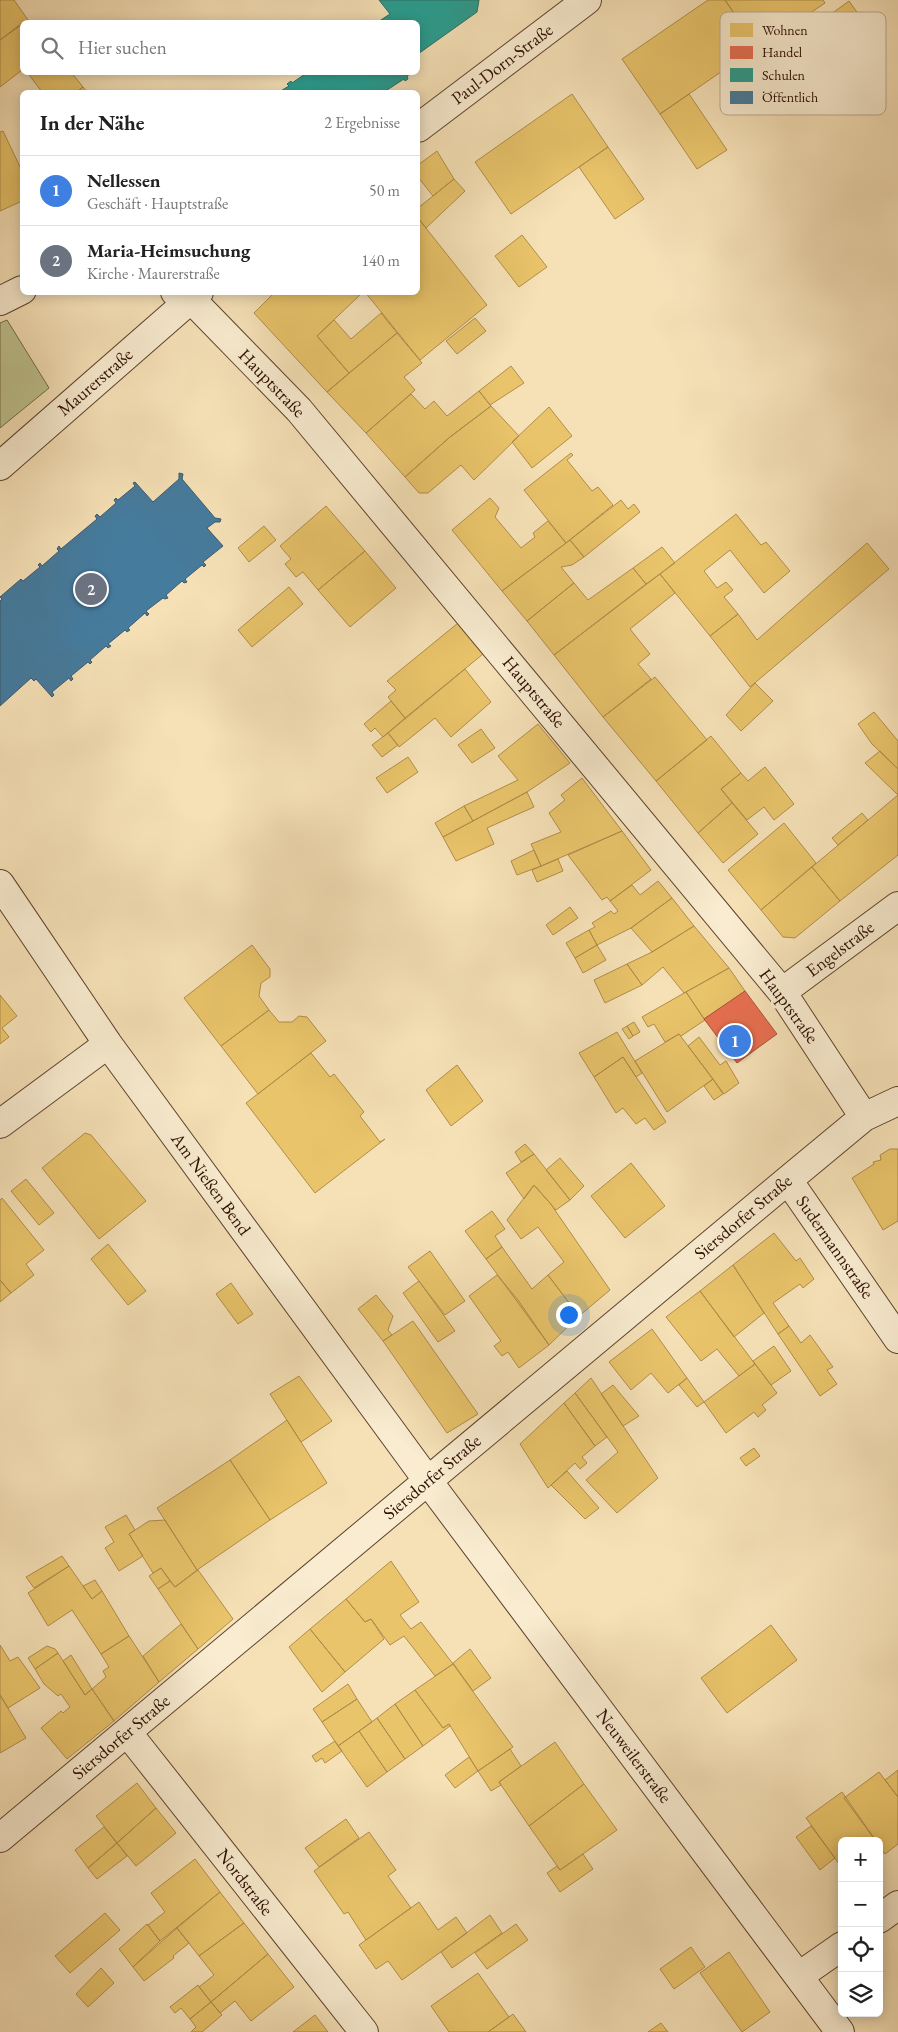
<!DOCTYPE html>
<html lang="de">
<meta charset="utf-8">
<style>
body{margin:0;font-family:"EB Garamond",serif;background:#f2f2f2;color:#222}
.controls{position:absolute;right:15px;bottom:15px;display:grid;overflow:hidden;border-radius:8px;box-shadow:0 2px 12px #0003}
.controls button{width:45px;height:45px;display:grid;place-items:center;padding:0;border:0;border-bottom:1px solid #e0e0e0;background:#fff;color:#222;font:25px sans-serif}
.you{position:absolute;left:568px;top:1314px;width:18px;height:18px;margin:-12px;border:4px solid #fff;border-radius:50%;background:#1a73e8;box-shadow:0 0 0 8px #1a73e833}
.badge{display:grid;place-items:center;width:32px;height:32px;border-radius:50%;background:#2563eb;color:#fff;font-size:16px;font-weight:700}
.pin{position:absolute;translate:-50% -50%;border:2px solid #fff;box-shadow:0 1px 5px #0006}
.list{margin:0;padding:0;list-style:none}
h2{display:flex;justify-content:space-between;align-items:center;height:65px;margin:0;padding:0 20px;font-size:21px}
h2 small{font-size:16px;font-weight:400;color:#767676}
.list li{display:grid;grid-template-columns:32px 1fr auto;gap:15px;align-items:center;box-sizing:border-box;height:70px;padding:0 20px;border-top:1px solid #e0e0e0}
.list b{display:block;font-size:19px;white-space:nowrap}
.list p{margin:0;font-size:16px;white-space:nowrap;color:#767676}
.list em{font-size:16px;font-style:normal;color:#767676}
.icon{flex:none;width:28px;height:28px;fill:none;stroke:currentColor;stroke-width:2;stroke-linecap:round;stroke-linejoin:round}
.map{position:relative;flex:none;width:898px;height:2032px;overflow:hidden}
.search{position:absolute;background:#fff;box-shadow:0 2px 12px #0003;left:20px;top:20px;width:400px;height:55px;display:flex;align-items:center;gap:12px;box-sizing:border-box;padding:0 18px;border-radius:8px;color:#767676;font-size:19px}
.panel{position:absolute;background:#fff;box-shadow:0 2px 12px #0003;left:20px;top:90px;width:400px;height:205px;border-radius:8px}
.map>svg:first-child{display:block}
.green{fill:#bec28d;stroke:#746846}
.homes{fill:#e9c46a;stroke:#b08d4a}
.shops{fill:#e76f51;stroke:#af5239}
.schools{fill:#2a9d8f;stroke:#2a7264}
.public{fill:#457b9d;stroke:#3d5a6e}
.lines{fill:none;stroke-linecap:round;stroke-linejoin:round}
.minor-casing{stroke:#5e422e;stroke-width:30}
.minor{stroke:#f9ecd0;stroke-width:28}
.labels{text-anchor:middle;stroke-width:5;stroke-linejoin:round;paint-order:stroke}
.street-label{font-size:18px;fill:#2b0d00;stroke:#f9ecd0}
.key{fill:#f9ecd0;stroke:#bba992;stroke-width:1}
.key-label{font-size:14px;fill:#2b0d00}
</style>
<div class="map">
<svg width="898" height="2032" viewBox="0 0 898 2032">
<rect width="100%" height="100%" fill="#f6e1b7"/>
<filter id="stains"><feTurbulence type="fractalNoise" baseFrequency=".004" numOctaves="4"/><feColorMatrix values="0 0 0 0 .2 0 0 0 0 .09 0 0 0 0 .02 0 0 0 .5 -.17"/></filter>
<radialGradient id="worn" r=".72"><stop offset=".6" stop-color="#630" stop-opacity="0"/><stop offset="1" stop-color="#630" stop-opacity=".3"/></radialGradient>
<!-- green -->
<path class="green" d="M7 320 49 388 0 428V323Z"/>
<!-- homes -->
<path class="homes" d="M0 0H14L28 20 0 40Z
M708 0H725L757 47 660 114 622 59Z
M725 0H823L825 3 800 20 802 22 798 25 810 41 772 68Z
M849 1 882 47 860 63 827 17Z
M22 23V70L0 87V40Z
M27 72H71L83 87 77 92H42Z
M83 87 87 92H77Z
M572 94 608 147 511 214 475 162Z
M689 94 727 150 697 169 660 114Z
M3 131 22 171V201L0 211V132Z
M608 147 644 199 615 219 579 167Z
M437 151 454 179 433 196 418 177V165Z
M454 179 465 191 426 228 418 218V208Z
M418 218 487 305 420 360 365 292H418Z
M522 235 547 267 519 287 495 256Z
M275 292H363L317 336 349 373 327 392 254 313Z
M381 313 397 333 349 373 317 336 334 320 351 339Z
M475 318 486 331 457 354 446 341Z
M397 333 422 363 404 377 415 390 366 433 327 392Z
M511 366 524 383 490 405 479 391Z
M479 391 491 406 450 437 405 477 366 433 411 394 425 409 434 401 447 416Z
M491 406 519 436 474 480 461 465 428 493H419L405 477 450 437Z
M549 407 572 436 532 468 512 442Z
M571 453 573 455 567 460 592 491 598 487 613 505 566 543 524 490Z
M490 498 499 508 495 517 521 548 535 537 533 533 548 521 566 543 502 591 452 530Z
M621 500 628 509 634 504 640 512 584 557 570 540Z
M326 506 365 551 318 590 303 572 296 577 285 564 291 559 280 546Z
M736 514 761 545 766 542 790 571 764 593 730 550 704 571 717 588 726 582 733 590 724 597 738 614 710 636 660 574Z
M264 526 276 540 249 562 238 548Z
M570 540 584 557 572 565 561 567 574 583 527 621 502 591Z
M867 543 889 569 750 687 710 636 738 614 757 640Z
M662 547 675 563 646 584 633 568Z
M365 551 396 588 350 627 318 590Z
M633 568 646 584 554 655 527 621 574 583 588 600Z
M660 574 675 593 630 629 650 654 638 664 651 679 603 717 554 655Z
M289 587 303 604 252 647 238 630Z
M458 623 483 654 405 718 388 697 396 690 387 681Z
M465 669 491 702 451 737 435 718 399 747 388 733Z
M655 677 707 740 656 781 603 717Z
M755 683 773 701 741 731 726 715Z
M391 701 405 718 383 737 375 728 371 732 364 724Z
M874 712 898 741V769L872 744 858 724Z
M538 724 570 763 527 792 473 821 464 806 518 780 498 756Z
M481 729 495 748 472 763 458 745Z
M388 733 398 745 382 757 372 745Z
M711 736 741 773 721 789 732 803 698 833 656 781Z
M880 751 898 769V795L865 763Z
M408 757 418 772 387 793 376 778Z
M765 767 794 804 774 820 764 807 747 820 721 789 741 773 748 781Z
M582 778 622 831 541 866 531 844 561 832 549 813 565 800 561 795Z
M527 792 534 807 487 828 494 844 456 861 443 837Z
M898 795V855L840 901 812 867Z
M732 803 758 834 723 863 698 833Z
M464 806 473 821 443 837 435 823Z
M862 813 868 820 838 845 832 838Z
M784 823 816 863 761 910 728 870Z
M622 831 651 870 610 901 607 897 602 900 568 855Z
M534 850 541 866 517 875 511 861Z
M558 859 563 871 537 882 532 870Z
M812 867 840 901 795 938 783 937 761 910Z
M658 881 672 898 631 928 597 945 589 930 595 927 592 923 611 911 614 914 618 911 610 901 632 885 640 895Z
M672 898 694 926 652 952 631 928Z
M570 907 578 918 553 935 546 925Z
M694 926 729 968 684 993 663 967 642 985 627 964 652 952Z
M589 930 597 945 575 958 566 943Z
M252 945 270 969V977L261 983 259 996 269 1010 221 1046 184 998Z
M597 945 606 960 583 973 575 958Z
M627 964 642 985 605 1003 594 980Z
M729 968 745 991 704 1019 686 992Z
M686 992 705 1020 681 1036 679 1034 665 1042 654 1024 648 1027 642 1017Z
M0 995 17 1016 2 1028 9 1037 0 1044Z
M269 1010 279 1022H292L299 1016 307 1017 326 1041 258 1094 221 1046Z
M634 1022 640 1032 633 1036 627 1026Z
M627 1026 633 1036 629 1039 622 1029Z
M617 1032 642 1073 636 1077 623 1057 594 1077 579 1053Z
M679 1034 713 1079 667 1112 635 1061Z
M699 1037 720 1065 726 1061 739 1083 724 1094 688 1046Z
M311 1053 330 1077 334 1074 364 1112 360 1116 380 1142 385 1139 315 1193 246 1103Z
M623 1057 666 1122 654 1130 645 1118 636 1124 623 1108 616 1113 594 1077Z
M457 1065 483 1101 451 1126 426 1090Z
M713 1079 723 1094 714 1100 704 1086Z
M85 1133 91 1135 146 1201 99 1239 42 1168Z
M525 1144 534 1154 521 1162 515 1152Z
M890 1149H898V1221L883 1230 852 1178 874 1164 873 1162 881 1160 880 1155Z
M534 1154 570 1200 556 1210 534 1185 524 1199 506 1173Z
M560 1158 584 1186 570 1200 546 1170Z
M631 1163 665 1206 625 1238 591 1196Z
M26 1179 54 1213 39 1225 11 1191Z
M534 1185 550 1203 610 1290 579 1316 548 1275 564 1262 538 1227 521 1239 507 1220Z
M2 1198 44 1250 26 1264 34 1275 11 1293 0 1280V1200Z
M492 1211 505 1229 495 1236 502 1247 486 1259 465 1231Z
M774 1233 796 1261 800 1258 814 1279 803 1288 800 1284 773 1303 789 1326 778 1334 733 1265Z
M108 1244 146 1291 128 1305 91 1259Z
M502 1247 532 1289 548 1275 579 1316 549 1345 486 1259Z
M430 1251 465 1301 445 1315 408 1267Z
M733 1265 764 1313 734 1337 700 1291Z
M497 1275 518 1300 549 1345 519 1368 508 1352 502 1356 494 1346 501 1341 469 1296Z
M0 1280 11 1293 0 1302Z
M419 1281 455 1331 438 1342 403 1293Z
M231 1283 253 1314 238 1324 216 1294Z
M700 1291 755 1364 739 1376 717 1349 701 1361 666 1317Z
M376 1295 393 1316 388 1330 392 1335 383 1341 358 1309Z
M413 1321 478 1414 447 1433 383 1341Z
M789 1326 801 1343 810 1335 833 1367 827 1370 837 1384 820 1396 778 1334Z
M652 1329 687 1378 668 1393 651 1373 631 1390 609 1362Z
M774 1346 791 1371 771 1385 753 1361Z
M755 1364 777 1393 762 1405 766 1410 758 1417 754 1412 726 1433 704 1402Z
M299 1376 332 1421 301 1442 270 1394Z
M591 1378 658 1478 617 1513 586 1480 618 1452 575 1393Z
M687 1378 704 1402 697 1407 679 1385Z
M613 1385 639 1416 623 1426 601 1394Z
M575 1393 607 1437 595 1446 564 1403Z
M564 1403 595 1446 582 1457 587 1463 580 1469 575 1463 548 1488 520 1444Z
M287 1420 327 1483 270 1520 230 1460Z
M754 1448 760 1456 746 1466 740 1458Z
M230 1460 270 1520 197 1570 157 1508Z
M567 1471 599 1508 585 1519 551 1485Z
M126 1515 135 1530 129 1534 143 1556 119 1571 105 1548 114 1542 105 1527Z
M165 1520 197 1570 175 1587 161 1568 153 1573 129 1534 149 1521Z
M62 1556 69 1566 34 1588 26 1577Z
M391 1561 419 1602 400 1615 411 1629 421 1622 453 1664 435 1676 404 1636 390 1645 371 1619 365 1622 346 1599Z
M69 1566 92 1599 102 1591 129 1636 101 1654 72 1610 48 1626 28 1593Z
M161 1568 170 1581 158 1589 149 1576Z
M198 1570 233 1619 198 1649 158 1589 170 1581 175 1587Z
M95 1580 102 1591 92 1599 83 1586Z
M346 1599 365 1622 371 1619 384 1639 345 1672 310 1629Z
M181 1624 198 1649 159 1682 143 1656Z
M771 1625 797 1660 727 1713 701 1678Z
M310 1629 345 1672 322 1692 289 1647Z
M129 1636 159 1682 114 1721 92 1689 106 1677 103 1671 109 1667 101 1654Z
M0 1645 10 1661 18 1657 40 1688 8 1708 0 1695Z
M47 1646 55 1649 58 1653 35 1669 28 1658Z
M470 1649 491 1678 473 1691 453 1663Z
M58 1653 85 1695 92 1689 114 1721 67 1759 41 1728 61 1711 63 1713 70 1707 61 1694 58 1696 44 1684 35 1669Z
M71 1655 92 1689 85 1695 63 1661Z
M453 1664 513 1747 478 1771 449 1724 443 1728 415 1690Z
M348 1684 357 1699 322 1722 313 1709Z
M415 1690 443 1728 449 1724 450 1726 423 1746 395 1704Z
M0 1695 26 1738 0 1753Z
M357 1699 372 1722 338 1746 322 1722Z
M395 1704 423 1746 405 1759 377 1718Z
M377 1718 405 1759 387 1772 359 1731Z
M359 1731 387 1772 367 1787 338 1746Z
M335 1741 342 1751 325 1763 322 1758 316 1762 312 1756Z
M555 1742 584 1784 529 1826 499 1782Z
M510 1749 521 1766 499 1782 501 1785 491 1791 478 1771Z
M469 1757 478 1771 455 1788 445 1775Z
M898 1770V1797L885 1780Z
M879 1772 898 1797V1844L885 1854 881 1849 879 1841H876L844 1798Z
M137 1783 156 1808 117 1843 96 1816Z
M584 1784 617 1830 560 1870 529 1826Z
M842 1792 876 1841H842V1868L806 1818Z
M156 1808 176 1833 136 1866 117 1843Z
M346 1819 359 1838 319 1867 305 1848Z
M811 1826 835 1858 820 1870 796 1837Z
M104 1827 117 1843 88 1868 75 1850Z
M369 1832 396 1870 388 1876 411 1908 366 1940 348 1912 344 1914 314 1871Z
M117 1843 127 1856 97 1879 88 1868Z
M583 1854 593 1869 560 1892 547 1873 557 1866 560 1870Z
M195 1859 220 1892 160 1941 148 1925 165 1912 151 1893Z
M220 1892 244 1923 199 1956 177 1928Z
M419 1902 438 1930 456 1917 467 1933 402 1980 388 1961 376 1969 359 1945Z
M105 1913 120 1930 70 1973 55 1956Z
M490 1915 502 1933 452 1968 441 1952Z
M244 1923 268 1954 211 2002 199 1987 214 1975 199 1956Z
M147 1924 160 1941 133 1967 119 1949Z
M516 1924 528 1940 487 1969 475 1953Z
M177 1928 189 1943 173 1956 174 1958 144 1981 133 1967Z
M691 1947 705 1967 674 1989 660 1969Z
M729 1952 770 2012 742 2032 700 1973Z
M268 1954 294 1987 251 2021 235 2001 220 2013 211 2002Z
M101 1968 114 1983 88 2007 76 1994Z
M478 1973 509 2017 488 2032H449L431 2006Z
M198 1985 211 2002 190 2019 181 2008 175 2013 170 2007Z
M211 2002 222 2015 202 2032H191L196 2027 190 2019Z
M513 2014 526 2032H488L509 2017Z
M315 2015 328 2032H293Z
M661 2023 668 2032H648Z"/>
<!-- shops -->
<path class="shops" d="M745 991 777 1034 737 1063 704 1019Z"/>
<!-- schools -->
<path class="schools" d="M379 0H479L477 12 418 54V22H378L390 14Z
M308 72H409L410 74 407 76 408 79 405 81 404 79 387 90 389 92H279L289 86 287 84 291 81 292 83Z"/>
<!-- public -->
<path class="public" d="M179 473 183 474 182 479 215 518 221 519 220 522H215L207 528 223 546 203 562 206 565 204 567 202 565 185 579 187 582 184 583 182 581 166 595 168 598 165 599 163 598 146 611 149 614 147 616 145 613 128 628 130 630 127 632 125 630 108 644 111 646 108 648 106 646 90 660 92 662 90 664 88 662 71 676 73 679 71 681 69 678 52 692 54 695 52 697 36 679 34 681 31 678 0 706V601L2 599 0 597 21 579 23 581 40 567 38 565 40 563 42 566 59 551 57 549 59 546 61 549 97 519 95 516 97 514 100 517 116 503 114 500 116 498 118 500 135 486 133 483 135 482 153 502 179 479Z"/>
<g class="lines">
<!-- minor casing -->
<g class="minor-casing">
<path id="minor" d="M418 128 587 0
M175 292 191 299 299 410 782 992 864 1117
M0 301 22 290
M0 466 199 292
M0 884 108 1044 428 1481 840 2032
M782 992 898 906
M0 1124 108 1044
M788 1180 898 1339
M127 1732 364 2032
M0 1838 788 1180 864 1117 898 1101
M879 1919 898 1905
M799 1976 842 1946"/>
</g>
<!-- minor -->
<use href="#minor" class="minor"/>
</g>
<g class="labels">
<!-- street labels -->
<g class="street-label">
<text transform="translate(502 64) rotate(-37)" y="6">Paul-Dorn-Straße</text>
<text transform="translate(95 382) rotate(-41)" y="6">Maurerstraße</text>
<text transform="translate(272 383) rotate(46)" y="6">Hauptstraße</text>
<text transform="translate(534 692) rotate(50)" y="6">Hauptstraße</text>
<text transform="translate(840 949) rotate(-37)" y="6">Engelstraße</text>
<text transform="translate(789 1006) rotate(54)" y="6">Hauptstraße</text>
<text transform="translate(211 1184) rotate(54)" y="6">Am Nießen Bend</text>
<text transform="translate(743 1217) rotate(-40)" y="6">Siersdorfer Straße</text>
<text transform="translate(835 1247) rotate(55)" y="6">Sudermannstraße</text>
<text transform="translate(432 1477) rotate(-40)" y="6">Siersdorfer Straße</text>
<text transform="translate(121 1737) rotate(-40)" y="6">Siersdorfer Straße</text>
<text transform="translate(634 1756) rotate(53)" y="6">Neuweilerstraße</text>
<text transform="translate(245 1882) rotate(52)" y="6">Nordstraße</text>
</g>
</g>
<!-- legend -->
<rect x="720" y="12" width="166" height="103" rx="8" class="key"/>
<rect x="730" y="23" width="23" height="14" fill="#e9c46a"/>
<rect x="730" y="46" width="23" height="13" fill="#e76f51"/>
<rect x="730" y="68" width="23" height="14" fill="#2a9d8f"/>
<rect x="730" y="91" width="23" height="13" fill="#457b9d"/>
<g class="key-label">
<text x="762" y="35">Wohnen</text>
<text x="762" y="57">Handel</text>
<text x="762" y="80">Schulen</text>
<text x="762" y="102">Öffentlich</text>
</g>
<rect width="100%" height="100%" filter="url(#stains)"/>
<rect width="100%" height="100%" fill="url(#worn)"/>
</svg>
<div class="controls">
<button>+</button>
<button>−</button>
<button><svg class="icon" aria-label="locate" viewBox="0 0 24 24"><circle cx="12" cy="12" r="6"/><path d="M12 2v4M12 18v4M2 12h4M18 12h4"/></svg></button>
<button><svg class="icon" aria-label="layers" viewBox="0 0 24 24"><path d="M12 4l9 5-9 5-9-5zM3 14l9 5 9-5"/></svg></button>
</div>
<div class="you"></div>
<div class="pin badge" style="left:735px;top:1041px;background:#3f7fe0">1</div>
<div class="pin badge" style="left:91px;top:589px;background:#6b7280">2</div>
<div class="search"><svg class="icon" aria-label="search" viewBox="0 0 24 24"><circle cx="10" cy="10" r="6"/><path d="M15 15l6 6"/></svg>Hier suchen</div>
<section class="panel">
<h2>In der Nähe<small>2 Ergebnisse</small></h2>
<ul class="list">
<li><span class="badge" style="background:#3f7fe0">1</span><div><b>Nellessen</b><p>Geschäft · Hauptstraße</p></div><em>50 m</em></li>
<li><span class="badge" style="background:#6b7280">2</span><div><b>Maria-Heimsuchung</b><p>Kirche · Maurerstraße</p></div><em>140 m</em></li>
</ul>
</section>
</div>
